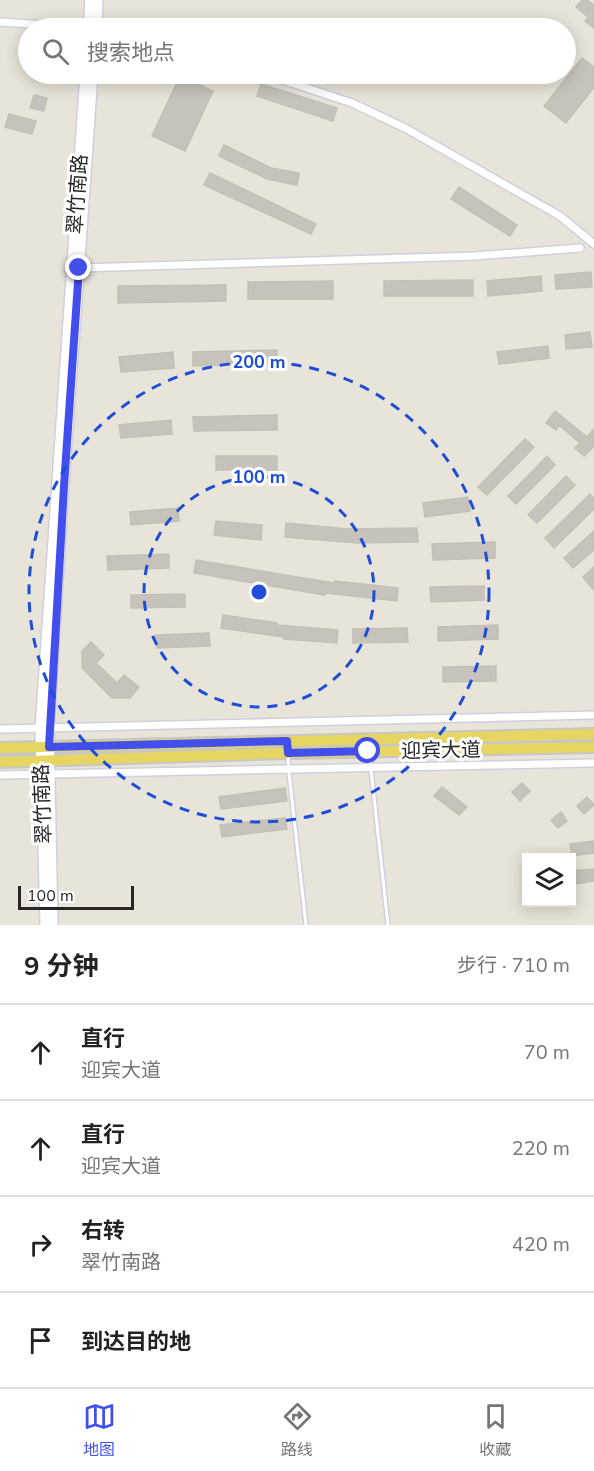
<!DOCTYPE html>
<html lang="zh">
<meta charset="utf-8">
<style>
body{margin:0;font-family:"Nunito Sans","Noto Sans SC",sans-serif;background:#f6f6f6;color:#222}
.controls{position:absolute;right:18px;bottom:18px;display:grid;overflow:hidden;border-radius:0px;box-shadow:0 3px 15px #0003}
.controls button{width:54px;height:54px;display:grid;place-items:center;padding:0;border:0;border-bottom:2px solid #e0e0e0;background:#fff;color:#222;font:30px sans-serif}
.scale{position:absolute;left:18px;bottom:15px;width:116px;box-sizing:border-box;padding-left:6px;border:3px solid #272727;border-top:0;font-size:16px;line-height:21px;white-space:nowrap;color:#272727;-webkit-text-stroke:4px #fff;paint-order:stroke}
.stop{position:absolute;width:18px;height:18px;margin:-14px;border:4px solid #424fed;border-radius:50%;background:#fff}
.stop.end{background:#424fed;border-color:#fff;box-shadow:0 2px 6px #0008}
.list{margin:0;padding:0;list-style:none}
h2{display:flex;justify-content:space-between;align-items:center;height:78px;margin:0;padding:0 24px;font-size:26px}
h2 small{font-size:20px;font-weight:400;color:#767676}
.list li{display:grid;grid-template-columns:39px 1fr auto;gap:18px;align-items:center;box-sizing:border-box;height:96px;padding:0 24px;border-top:2px solid #e0e0e0}
.list b{display:block;font-size:22px;white-space:nowrap}
.list p{margin:0;font-size:20px;white-space:nowrap;color:#767676}
.list em{font-size:20px;font-style:normal;color:#767676}
.icon{flex:none;width:33px;height:33px;fill:none;stroke:currentColor;stroke-width:2;stroke-linecap:round;stroke-linejoin:round}
.map{position:relative;flex:none;width:594px;height:925px;overflow:hidden}
.search{position:absolute;background:#fff;box-shadow:0 3px 15px #0003;left:18px;right:18px;top:18px;height:66px;display:flex;align-items:center;gap:15px;box-sizing:border-box;padding:0 21px;border-radius:33px;color:#767676;font-size:22px}
.sheet{height:462px;background:#fff}
nav{display:flex;justify-content:space-around;align-items:center;box-sizing:border-box;height:84px;border-top:2px solid #e0e0e0;background:#fff;font-size:16px;color:#767676}
nav a{display:grid;justify-items:center;gap:3px}
nav .on{color:#424fed}
.map>svg:first-child{display:block}
.building{fill:#c7c3bc;stroke:#c4c0b3;stroke-width:1.5}
.lines{fill:none;stroke-linecap:round;stroke-linejoin:round}
.lane-casing{stroke:#cfd0df;stroke-width:6}
.street-casing{stroke:#cfd0df;stroke-width:10}
.secondary-casing{stroke:#cfd0df;stroke-width:12}
.primary-casing{stroke:#c7c7c7;stroke-width:14}
.lane{stroke:#fff;stroke-width:3}
.street{stroke:#fff;stroke-width:7}
.secondary{stroke:#fff;stroke-width:9}
.primary{stroke:#e6d661;stroke-width:10}
.route{stroke:#424fed;stroke-width:8}
.ring{fill:none;stroke:#1d4ed8;stroke-width:3;stroke-dasharray:10 8}
.labels{text-anchor:middle;stroke-width:6;stroke-linejoin:round;paint-order:stroke}
.street-label{font-size:20px;fill:#272727;stroke:#fff}
.centre{fill:#1d4ed8;stroke:#fff;stroke-width:3}
.ring-label{font-size:18px;text-anchor:middle;font-weight:bold;fill:#1d4ed8;stroke:#fff;stroke-width:6;stroke-linejoin:round;paint-order:stroke}
</style>
<div class="map">
<svg width="594" height="925" viewBox="0 0 594 925">
<rect width="100%" height="100%" fill="#e9e4d9"/>
<!-- building -->
<path class="building" d="M582 0H587L594 5V28L585 21 588 17 576 7Z
M582 58 594 67V87L566 123 544 106Z
M180 76 213 91 185 151 152 136Z
M261 84 337 108 333 121 257 96Z
M34 95 47 98 44 111 30 108Z
M9 114 36 121 32 134 5 127Z
M224 145 271 168 299 173 297 185 267 179 219 156Z
M210 173 316 224 311 234 204 185Z
M459 187 517 225 510 236 451 199Z
M591 272 592 287 556 289 555 275Z
M541 276 542 291 488 296 487 281Z
M473 280V296H384V281Z
M333 281V299H248V282Z
M226 285V301L118 303V286Z
M590 332 592 347 566 349 565 335Z
M548 346 549 358 499 364 497 352Z
M277 350V364L193 366V352Z
M173 352 174 368 121 372 119 357Z
M555 411 587 437 594 429V446L584 456 575 448 580 443 559 425 556 430 546 423Z
M277 415V430L194 431 193 417Z
M171 420 172 434 121 438 119 425Z
M525 439 534 447 487 495 478 487Z
M216 456H277V470H216Z
M547 456 555 465 516 504 508 496Z
M566 476 575 485 537 523 528 515Z
M590 494 594 499V509L554 548 545 538Z
M468 497 470 511 425 517 423 503Z
M178 508 179 521 131 525 130 512Z
M216 521 262 525 261 540 214 535Z
M286 523 347 529 417 528 418 542 357 543 285 537Z
M594 531V550L573 568 564 558Z
M495 542V558L433 560 432 544Z
M169 554V568L108 570 107 556Z
M196 560 334 583 335 581 398 588 397 601 325 593V595L194 573Z
M594 567V590L583 577Z
M484 586V600L431 602 430 587Z
M185 594V607L131 608V595Z
M223 615 277 623V625L338 630 337 643 284 639V637L221 628Z
M498 625V639L438 641V627Z
M407 628 408 642 353 643V629Z
M209 633 210 646 157 648 156 635Z
M91 642 104 655 96 663 117 683 124 675 139 687 130 698H112L82 668V651Z
M496 666V681L443 682V667Z
M522 783 530 791 520 801 512 792Z
M442 787 467 807 459 815 434 796Z
M285 788 287 801 221 809 219 797Z
M587 797 594 805 584 814 577 806Z
M561 812 567 821 558 828 551 820Z
M285 818 287 829 222 837 220 825Z
M594 841V853L572 856 570 844Z
M594 869V881L575 884 573 871Z"/>
<g class="lines">
<!-- lane casing -->
<g class="lane-casing">
<path id="lane" d="M287 742 289 773 306 925
M368 742 388 925"/>
</g>
<!-- street casing -->
<g class="street-casing">
<path id="street" d="M0 22 90 28
M265 74 352 103 405 128 560 216 594 244
M79 268 475 256 580 248
M0 729 594 715
M0 775 594 763"/>
</g>
<!-- secondary casing -->
<g class="secondary-casing">
<path id="secondary" d="M88 28 90 0
M97 28 98 0
M45 925 40 729 85 74
M53 925 49 728 64 486 93 74"/>
</g>
<!-- primary casing -->
<g class="primary-casing">
<path id="primary" d="M0 748 594 734
M0 762 288 753 594 747"/>
</g>
<!-- lane -->
<use href="#lane" class="lane"/>
<!-- street -->
<use href="#street" class="street"/>
<!-- secondary -->
<use href="#secondary" class="secondary"/>
<!-- primary -->
<use href="#primary" class="primary"/>
</g>
<g class="lines">
<!-- route -->
<path class="route" d="M79 268 64 486 49 747 287 741 288 753 368 751"/>
</g>
<!-- distance rings -->
<g class="ring">
<circle cx="259" cy="592" r="115"/>
<circle cx="259" cy="592" r="230"/>
</g>
<g class="labels">
<!-- street labels -->
<g class="street-label">
<text transform="translate(77 194) rotate(-86)" y="7">翠竹南路</text>
<text transform="translate(441 750) rotate(-1)" y="7">迎宾大道</text>
<text transform="translate(42 804) rotate(-92)" y="7">翠竹南路</text>
</g>
</g>
<circle cx="259" cy="592" r="9" class="centre"/>
<g class="ring-label">
<text x="259" y="368">200 m</text>
<text x="259" y="483">100 m</text>
</g>
</svg>
<div class="controls">
<button><svg class="icon" aria-label="layers" viewBox="0 0 24 24"><path d="M12 4l9 5-9 5-9-5zM3 14l9 5 9-5"/></svg></button>
</div>
<div class="scale">100 m</div>
<div class="stop" style="left:368px;top:751px"></div>
<div class="stop end" style="left:79px;top:268px"></div>
<div class="search"><svg class="icon" aria-label="search" viewBox="0 0 24 24"><circle cx="10" cy="10" r="6"/><path d="M15 15l6 6"/></svg>搜索地点</div>
</div>
<section class="sheet">
<h2>9 分钟<small>步行 · 710 m</small></h2>
<ul class="list">
<li><svg class="icon" aria-label="ahead" viewBox="0 0 24 24"><path d="M12 20V5M6 11l6-6 6 6"/></svg><div><b>直行</b><p>迎宾大道</p></div><em>70 m</em></li>
<li><svg class="icon" aria-label="ahead" viewBox="0 0 24 24"><path d="M12 20V5M6 11l6-6 6 6"/></svg><div><b>直行</b><p>迎宾大道</p></div><em>220 m</em></li>
<li><svg class="icon" aria-label="right" viewBox="0 0 24 24"><path d="M7 20v-9h11M14 6l5 5-5 5"/></svg><div><b>右转</b><p>翠竹南路</p></div><em>420 m</em></li>
<li><svg class="icon" aria-label="arrive" viewBox="0 0 24 24"><path d="M6 21V4h12l-3 4 3 4H6"/></svg><div><b>到达目的地</b></div></li>
</ul>
</section>
<nav>
<a class="on"><svg class="icon" aria-label="map" viewBox="0 0 24 24"><path d="M3 6l6-2 6 2 6-2v14l-6 2-6-2-6 2zM9 4v14M15 6v14"/></svg>地图</a>
<a><svg class="icon" aria-label="directions" viewBox="0 0 24 24"><path d="M12 3l9 9-9 9-9-9zM9 14v-3h6M13 9l2 2-2 2"/></svg>路线</a>
<a><svg class="icon" aria-label="saved" viewBox="0 0 24 24"><path d="M7 4h10v16l-5-4-5 4z"/></svg>收藏</a>
</nav>
